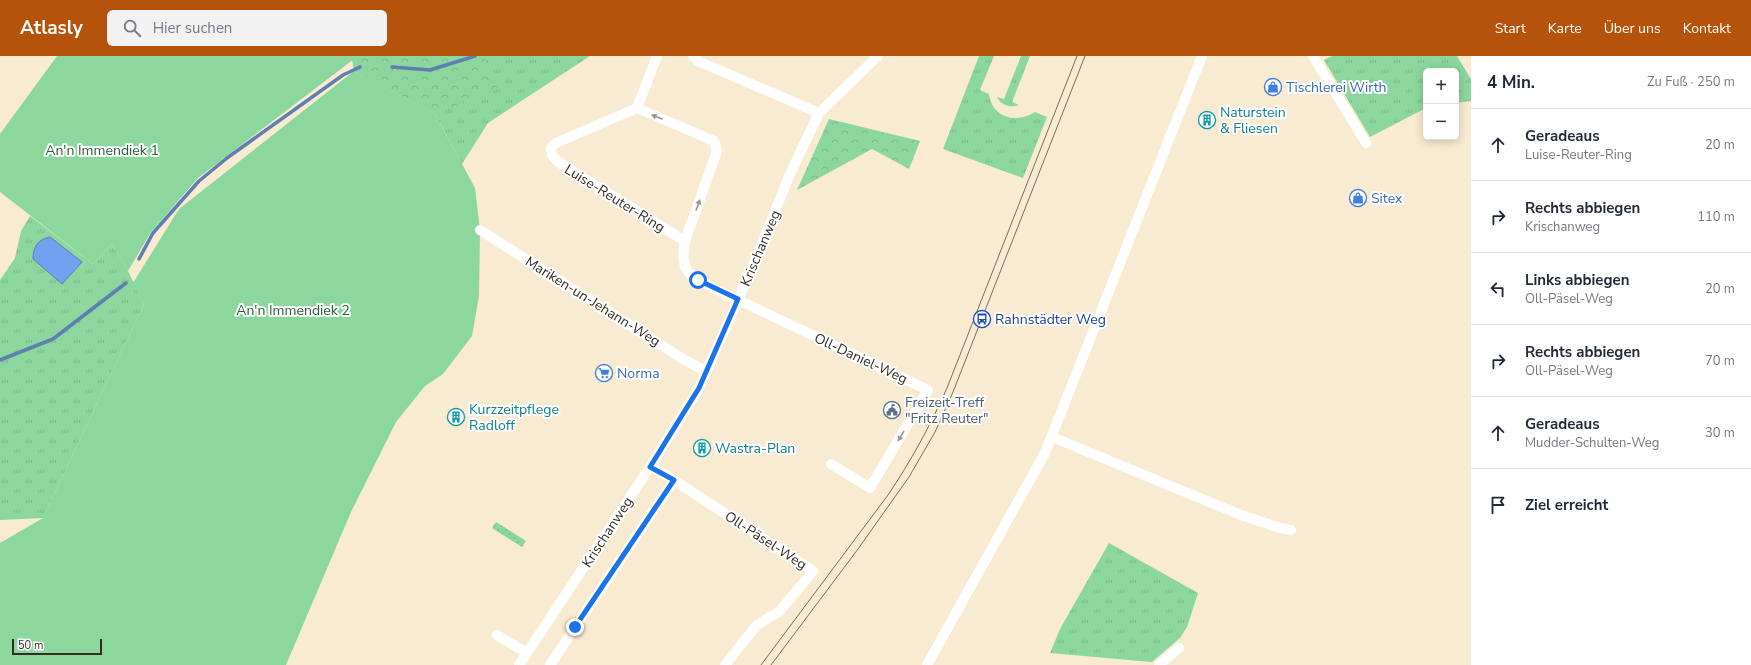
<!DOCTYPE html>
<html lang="de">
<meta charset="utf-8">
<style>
body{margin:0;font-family:"Nunito Sans",sans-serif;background:#f2f2f3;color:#1f2937}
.controls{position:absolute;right:12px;top:12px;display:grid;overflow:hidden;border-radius:6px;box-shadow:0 2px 10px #0003}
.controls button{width:36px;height:36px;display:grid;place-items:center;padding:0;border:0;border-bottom:1px solid #e0e1e3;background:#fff;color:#1f2937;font:20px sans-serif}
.scale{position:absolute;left:12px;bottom:10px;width:90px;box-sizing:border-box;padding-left:4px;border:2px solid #332e24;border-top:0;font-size:11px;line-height:14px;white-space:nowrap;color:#332e24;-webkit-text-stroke:3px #fff;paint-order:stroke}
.stop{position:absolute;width:12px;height:12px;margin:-9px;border:3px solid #1a73e8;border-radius:50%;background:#fff}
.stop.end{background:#1a73e8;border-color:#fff;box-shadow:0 1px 4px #0008}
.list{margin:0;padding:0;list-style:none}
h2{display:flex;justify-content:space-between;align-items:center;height:52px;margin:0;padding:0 16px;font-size:17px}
h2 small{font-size:13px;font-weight:400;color:#747a83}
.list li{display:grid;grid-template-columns:26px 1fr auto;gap:12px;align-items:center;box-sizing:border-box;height:72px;padding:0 16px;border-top:1px solid #e0e1e3}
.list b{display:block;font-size:15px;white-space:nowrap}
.list p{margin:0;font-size:13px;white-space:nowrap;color:#747a83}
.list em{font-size:13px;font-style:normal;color:#747a83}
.icon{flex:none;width:22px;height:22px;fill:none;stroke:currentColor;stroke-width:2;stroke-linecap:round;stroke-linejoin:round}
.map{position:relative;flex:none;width:1471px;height:609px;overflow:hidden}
header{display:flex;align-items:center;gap:24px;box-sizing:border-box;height:56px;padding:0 20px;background:#b45309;color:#fff}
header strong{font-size:19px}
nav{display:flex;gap:22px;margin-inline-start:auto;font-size:14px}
.search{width:280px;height:36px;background:#f2f2f3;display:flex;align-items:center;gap:10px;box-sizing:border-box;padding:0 14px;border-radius:6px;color:#747a83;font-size:15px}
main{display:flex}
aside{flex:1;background:#fff}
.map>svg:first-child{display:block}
.grass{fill:url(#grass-tufts)}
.forest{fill:url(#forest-crowns)}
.park{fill:url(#park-dots)}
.garden{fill:#8cd79e}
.water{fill:#72a2ef;stroke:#5f7fb2}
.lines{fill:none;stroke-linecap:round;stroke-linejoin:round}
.stream{stroke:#5f7fb2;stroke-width:3.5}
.minor{stroke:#fff;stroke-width:10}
.tram{stroke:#766e5f;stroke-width:1}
.oneway{fill:#999692}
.route{stroke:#1a73e8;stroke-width:5}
.labels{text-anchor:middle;stroke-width:4;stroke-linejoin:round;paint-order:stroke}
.shop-label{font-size:14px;fill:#366cbe;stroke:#fff;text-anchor:start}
.culture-label{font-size:14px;fill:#0d838f;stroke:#fff;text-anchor:start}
.park-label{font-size:14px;fill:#256137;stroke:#fff}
.street-label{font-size:14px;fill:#332e24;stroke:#fff}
.transit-label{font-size:14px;fill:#164399;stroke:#fff;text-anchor:start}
.service-label{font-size:14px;fill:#4e5e75;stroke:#fff;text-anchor:start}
</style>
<header>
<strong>Atlasly</strong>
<div class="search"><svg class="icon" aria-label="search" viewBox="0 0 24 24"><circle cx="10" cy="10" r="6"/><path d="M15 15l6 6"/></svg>Hier suchen</div>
<nav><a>Start</a><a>Karte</a><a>Über uns</a><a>Kontakt</a></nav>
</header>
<main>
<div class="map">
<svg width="1471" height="609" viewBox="0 0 1471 609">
<defs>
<pattern id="grass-tufts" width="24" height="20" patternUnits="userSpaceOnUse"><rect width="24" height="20" fill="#8cd79e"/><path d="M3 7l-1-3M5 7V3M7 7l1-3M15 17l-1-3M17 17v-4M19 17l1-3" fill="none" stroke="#79b988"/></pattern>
<pattern id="forest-crowns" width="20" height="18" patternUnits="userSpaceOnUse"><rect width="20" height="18" fill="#8cd79e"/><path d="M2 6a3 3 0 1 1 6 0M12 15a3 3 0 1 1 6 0" fill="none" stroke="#79b988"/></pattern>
<pattern id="park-dots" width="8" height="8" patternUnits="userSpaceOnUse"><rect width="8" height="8" fill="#8cd79e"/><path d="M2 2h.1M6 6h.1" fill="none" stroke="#79b988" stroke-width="1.8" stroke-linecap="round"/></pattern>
</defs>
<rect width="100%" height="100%" fill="#f9ebd1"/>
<!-- grass -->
<path class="grass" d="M384 0H590L488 67 462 108 435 58 354 15 386 3Z
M979 0H994L980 34 989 38C992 62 1017 68 1035 56L1047 61 1023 122 943 93Z
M1021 0H1030L1012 46 1019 49C1011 52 1001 50 997 41L1004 43Z
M1332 0H1457L1471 23V45L1456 47V15H1426V52L1370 81 1324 4Z
M30 160 93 208 112 188 128 215 144 248 43 462 0 464V224L15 202 21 175Z
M1109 487 1198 537 1187 571 1180 582 1152 606 1050 597 1060 573Z"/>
<!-- forest -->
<path class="forest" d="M358 0H482L500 30 435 58 354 15 352 3Z
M829 63 920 85 909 113 872 93 797 134Z"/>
<!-- park -->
<path class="park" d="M496 466 526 485 522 491 492 472Z"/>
<!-- garden -->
<path class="garden" d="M57 0H358L198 122 151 176 128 215 112 188 93 208 0 136V78Z
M354 15 435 58 475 132 480 174 479 240 472 280 443 318 425 330 396 366 351 456 286 609H0V487L43 462 144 248 133 227 179 153Z"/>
<!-- water -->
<path class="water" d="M50 181 82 206 62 228 33 203C33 191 38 183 50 181Z"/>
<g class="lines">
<!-- stream -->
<path class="stream" d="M392 11 430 14 475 0
M139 203 153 177 199 125 227 102 343 19 360 11
M0 304 53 283 126 227"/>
<!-- minor -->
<path class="minor" d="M657 0 637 52 556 87 551 92 552 99 558 106 685 185C679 219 690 219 717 234L928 334 870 432 831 408
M693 0 698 5 819 57
M1313 0 1366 87
M637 52 714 85 717 95 685 185
M480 174 683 303 707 316
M1052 381 1241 459 1280 472 1291 474
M650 411 666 419 813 515 780 555 757 569 725 609
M497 579 527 597
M519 609 650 411 699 332 750 217 790 118 819 57 878 0
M550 609 674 424
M927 609 1045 397 1202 0
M1159 609 1179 592"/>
<!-- tram -->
<path class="tram" d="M761 609 888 439C911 405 930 370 947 332L1077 0
M771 609 858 493 909 421 935 376 953 336 1085 0"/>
</g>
<!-- one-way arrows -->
<defs><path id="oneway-solid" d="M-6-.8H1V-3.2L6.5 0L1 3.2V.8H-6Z"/></defs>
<g class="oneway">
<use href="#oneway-solid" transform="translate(657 61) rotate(-157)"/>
<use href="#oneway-solid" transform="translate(698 149) rotate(-70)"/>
<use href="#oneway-solid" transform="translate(901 380) rotate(121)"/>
</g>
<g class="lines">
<!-- route -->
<path class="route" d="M575 571 674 424 650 411 699 332 738 243 698 224"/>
</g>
<!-- icons -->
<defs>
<g id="shop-ring" transform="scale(0.9)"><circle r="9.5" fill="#fff" stroke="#3f7fe0" stroke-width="1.5"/><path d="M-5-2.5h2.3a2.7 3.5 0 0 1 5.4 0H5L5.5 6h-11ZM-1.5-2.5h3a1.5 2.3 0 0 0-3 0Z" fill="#3f7fe0"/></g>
<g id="building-ring" transform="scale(0.9)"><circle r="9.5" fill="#fff" stroke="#0f9aa8" stroke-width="1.5"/><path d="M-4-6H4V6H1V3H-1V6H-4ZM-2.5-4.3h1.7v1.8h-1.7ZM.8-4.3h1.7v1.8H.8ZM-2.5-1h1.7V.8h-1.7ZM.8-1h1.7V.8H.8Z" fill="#0f9aa8"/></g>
<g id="bus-ring" transform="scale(0.9)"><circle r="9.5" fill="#fff" stroke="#1a4fb4" stroke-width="1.5"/><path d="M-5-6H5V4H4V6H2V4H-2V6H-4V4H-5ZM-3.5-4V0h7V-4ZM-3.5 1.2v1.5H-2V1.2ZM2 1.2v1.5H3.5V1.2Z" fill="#1a4fb4"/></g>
<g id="supermarket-ring" transform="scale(0.9)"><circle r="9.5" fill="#fff" stroke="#3f7fe0" stroke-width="1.5"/><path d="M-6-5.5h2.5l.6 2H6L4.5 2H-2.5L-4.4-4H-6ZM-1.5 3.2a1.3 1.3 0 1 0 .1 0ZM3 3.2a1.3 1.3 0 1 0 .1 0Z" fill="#3f7fe0"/></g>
<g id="civic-ring" transform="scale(0.9)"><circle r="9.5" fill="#fff" stroke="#5c6f8a" stroke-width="1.5"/><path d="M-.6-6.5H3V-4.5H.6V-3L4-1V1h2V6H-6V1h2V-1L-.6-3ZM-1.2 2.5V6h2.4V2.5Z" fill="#5c6f8a"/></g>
</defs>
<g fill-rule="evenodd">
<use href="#shop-ring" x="1273" y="31"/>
<use href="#building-ring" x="1207" y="64"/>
<use href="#shop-ring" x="1358" y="142"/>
<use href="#bus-ring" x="982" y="263"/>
<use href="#supermarket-ring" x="604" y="317"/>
<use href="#civic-ring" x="892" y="354"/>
<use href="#building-ring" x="456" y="361"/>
<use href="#building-ring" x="702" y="392"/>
</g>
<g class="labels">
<!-- shop labels -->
<g class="shop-label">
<text x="1286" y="36">Tischlerei Wirth</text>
<text x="1371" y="147">Sitex</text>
<text x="617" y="322">Norma</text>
</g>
<!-- culture labels -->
<g class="culture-label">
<text x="1220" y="61">Naturstein<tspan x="1220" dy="16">&amp; Fliesen</tspan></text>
<text x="469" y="358">Kurzzeitpflege<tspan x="469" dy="16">Radloff</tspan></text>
<text x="715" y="397">Wastra-Plan</text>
</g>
<!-- park labels -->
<g class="park-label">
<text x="102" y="99">An'n Immendiek 1</text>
<text x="293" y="259">An'n Immendiek 2</text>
</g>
<!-- street labels -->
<g class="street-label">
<text transform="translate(615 142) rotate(32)" y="5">Luise-Reuter-Ring</text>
<text transform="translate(760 192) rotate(-67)" y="5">Krischanweg</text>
<text transform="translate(593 245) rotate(32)" y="5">Mariken-un-Jehann-Weg</text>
<text transform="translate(861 302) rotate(25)" y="5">Oll-Daniel-Weg</text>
<text transform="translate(607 476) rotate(-57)" y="5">Krischanweg</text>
<text transform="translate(766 484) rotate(33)" y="5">Oll-Päsel-Weg</text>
</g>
<!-- transit labels -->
<g class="transit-label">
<text x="995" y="268">Rahnstädter Weg</text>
</g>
<!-- service labels -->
<g class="service-label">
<text x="905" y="351">Freizeit-Treff<tspan x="905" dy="16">"Fritz Reuter"</tspan></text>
</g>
</g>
</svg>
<div class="controls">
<button>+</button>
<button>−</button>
</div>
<div class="scale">50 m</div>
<div class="stop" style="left:698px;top:224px"></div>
<div class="stop end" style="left:575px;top:571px"></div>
</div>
<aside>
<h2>4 Min.<small>Zu Fuß · 250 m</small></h2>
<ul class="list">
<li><svg class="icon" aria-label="ahead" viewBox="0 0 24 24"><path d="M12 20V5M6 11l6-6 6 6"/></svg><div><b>Geradeaus</b><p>Luise-Reuter-Ring</p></div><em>20 m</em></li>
<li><svg class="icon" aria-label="right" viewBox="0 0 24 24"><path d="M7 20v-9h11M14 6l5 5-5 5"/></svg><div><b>Rechts abbiegen</b><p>Krischanweg</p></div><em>110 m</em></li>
<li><svg class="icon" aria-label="left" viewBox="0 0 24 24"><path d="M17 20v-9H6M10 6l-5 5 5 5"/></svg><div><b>Links abbiegen</b><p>Oll-Päsel-Weg</p></div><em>20 m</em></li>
<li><svg class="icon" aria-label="right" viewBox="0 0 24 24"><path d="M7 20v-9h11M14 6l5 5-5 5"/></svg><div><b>Rechts abbiegen</b><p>Oll-Päsel-Weg</p></div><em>70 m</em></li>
<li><svg class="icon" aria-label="ahead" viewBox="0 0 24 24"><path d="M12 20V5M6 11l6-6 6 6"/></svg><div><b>Geradeaus</b><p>Mudder-Schulten-Weg</p></div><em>30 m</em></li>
<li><svg class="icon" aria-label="arrive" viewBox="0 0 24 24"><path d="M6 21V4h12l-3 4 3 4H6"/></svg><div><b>Ziel erreicht</b></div></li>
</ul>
</aside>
</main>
